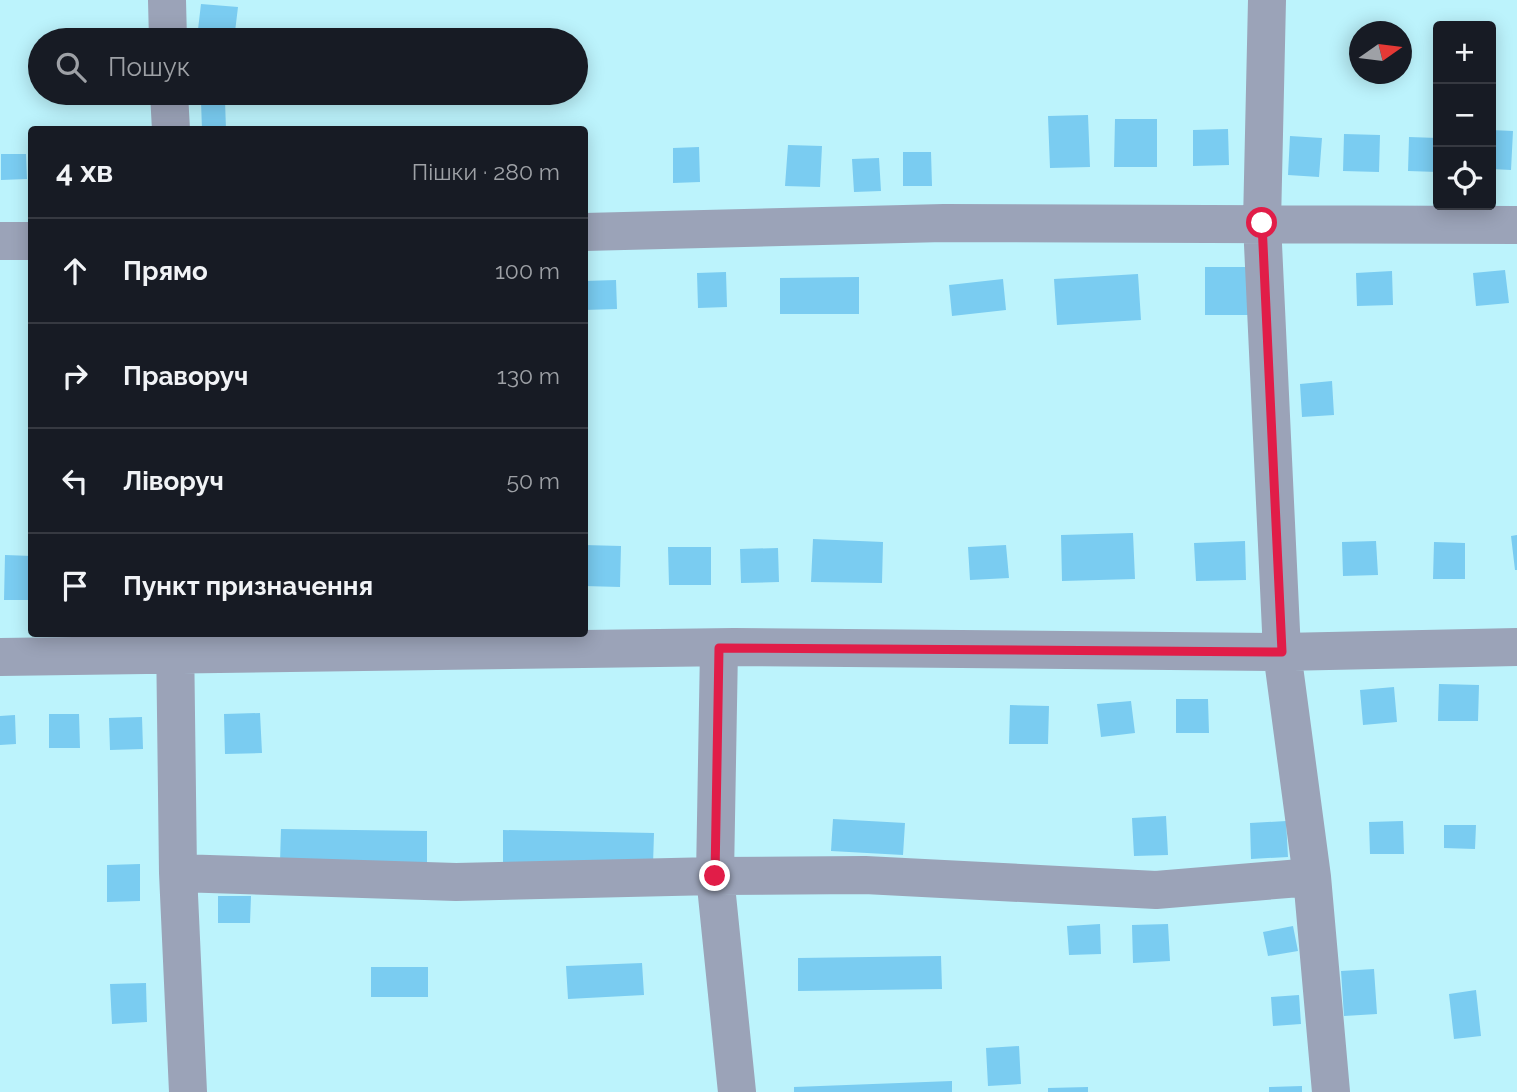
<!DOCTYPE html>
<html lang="uk">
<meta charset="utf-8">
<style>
body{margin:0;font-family:Raleway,sans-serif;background:#242831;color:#f1f3f6}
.controls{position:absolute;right:21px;top:21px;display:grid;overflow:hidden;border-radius:7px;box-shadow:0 4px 18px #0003}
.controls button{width:63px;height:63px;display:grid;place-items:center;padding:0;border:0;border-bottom:2px solid #363941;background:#171b24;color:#f1f3f6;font:35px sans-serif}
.compass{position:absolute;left:1349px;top:21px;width:63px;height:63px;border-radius:50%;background:#171b24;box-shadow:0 4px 18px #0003;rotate:76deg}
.stop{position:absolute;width:21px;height:21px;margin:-16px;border:5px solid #e11d48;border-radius:50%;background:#fff}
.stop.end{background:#e11d48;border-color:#fff;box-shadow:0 2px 7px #0008}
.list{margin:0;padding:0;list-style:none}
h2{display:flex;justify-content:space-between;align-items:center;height:91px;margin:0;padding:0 28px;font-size:30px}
h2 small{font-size:23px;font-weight:400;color:#9ea1a6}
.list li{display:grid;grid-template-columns:46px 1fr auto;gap:21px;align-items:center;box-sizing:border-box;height:105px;padding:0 28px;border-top:2px solid #363941}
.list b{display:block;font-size:26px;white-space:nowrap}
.list em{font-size:23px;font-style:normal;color:#9ea1a6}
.icon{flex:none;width:38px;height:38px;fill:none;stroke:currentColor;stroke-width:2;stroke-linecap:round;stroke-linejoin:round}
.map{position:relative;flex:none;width:1517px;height:1092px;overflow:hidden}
.search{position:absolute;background:#171b24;box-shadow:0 4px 18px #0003;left:28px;top:28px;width:560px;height:77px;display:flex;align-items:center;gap:18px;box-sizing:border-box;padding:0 24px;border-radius:38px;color:#9ea1a6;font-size:26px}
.panel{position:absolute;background:#171b24;box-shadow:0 4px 18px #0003;left:28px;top:126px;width:560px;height:511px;border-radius:7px}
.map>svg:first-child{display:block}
.building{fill:#7accf1}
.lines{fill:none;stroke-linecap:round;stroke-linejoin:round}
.minor{stroke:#9ba3b8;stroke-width:38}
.route{stroke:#e11d48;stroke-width:9}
</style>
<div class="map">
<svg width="1517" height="1092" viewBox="0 0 1517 1092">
<rect width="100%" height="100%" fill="#bcf3fc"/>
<!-- building -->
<path class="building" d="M201 4 238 7 234 40 197 38Z
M89 29 130 30V40H89Z
M225 100 226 130H202L201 101Z
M1088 115 1090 167 1050 168 1048 116Z
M1115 119H1157V167H1114Z
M1228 129 1229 165 1193 166V130Z
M1491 130 1513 131 1511 170 1491 169Z
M1344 134 1380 135 1379 172 1343 171Z
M1290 136 1322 138 1319 177 1288 175Z
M1409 137 1438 138V172L1408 171Z
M788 145 822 146 820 187 785 186Z
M699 147 700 182 673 183V148Z
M903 152H931L932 186H903Z
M1 154H26L27 179 1 180Z
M879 158 881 191 854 192 852 159Z
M1205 267H1249V315H1205Z
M1505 270 1509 303 1476 306 1473 273Z
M1392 271 1393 305 1357 306 1356 273Z
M726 272 727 307 698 308 697 273Z
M1138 274 1141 320 1057 325 1054 279Z
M859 277V314H780V278Z
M1003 279 1006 310 952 316 949 285Z
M616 280 617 309 584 310V281Z
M1332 381 1334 415 1302 417 1300 384Z
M1133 533 1135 579 1062 581 1061 535Z
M1517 535V570H1515L1511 536Z
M813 539 883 542 882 583 811 582Z
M1245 541 1246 580 1196 581 1194 543Z
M1376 541 1378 575 1343 576 1342 542Z
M1434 542 1465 543V579H1433Z
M584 545 621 546 620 587 584 586Z
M1006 545 1009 578 970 580 968 547Z
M668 547H711V585H669Z
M778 548 779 582 741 583 740 549Z
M5 555 32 556V600H4Z
M1439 684 1479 685 1478 721H1438Z
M1394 687 1397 722 1363 725 1360 690Z
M1176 699H1208L1209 733H1176Z
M1131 701 1135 733 1101 737 1097 704Z
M1010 705 1049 706 1048 744H1009Z
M260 713 262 753 225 754 224 714Z
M49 714H79L80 748H49Z
M15 715 16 744 0 745V716Z
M142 717 143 749 110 750 109 718Z
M1166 816 1168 855 1134 856 1132 818Z
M833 819 905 823 903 855 831 851Z
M1286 821 1288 857 1251 859 1250 823Z
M1403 821 1404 854H1370L1369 822Z
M1444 825H1476L1475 849 1444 848Z
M281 829 427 831V864L280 862Z
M503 830 654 833 653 865 503 862Z
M140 864V901L107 902V865Z
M218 896H251L250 923H218Z
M1100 924 1101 954 1069 955 1067 926Z
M1168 924 1170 961 1133 963 1132 925Z
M1293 926 1298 951 1268 956 1263 932Z
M941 956 942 989 798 991V958Z
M642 963 644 995 568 999 566 966Z
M371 967H428V997H371Z
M1374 969 1377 1014 1344 1016 1341 971Z
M146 983 147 1022 112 1024 110 984Z
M1476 990 1481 1036 1454 1039 1449 994Z
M1299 995 1301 1024 1273 1026 1271 997Z
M1019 1046 1021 1084 988 1086 986 1048Z
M952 1081V1092H794V1087Z
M1302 1086V1092H1269V1087Z
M1088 1087V1092H1048V1088Z"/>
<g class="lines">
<!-- minor -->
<path class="minor" d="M167 0 168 40
M1267 0 1262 223 1282 652 1312 877 1331 1092
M169 93 171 130
M584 232 944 223 1517 225
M0 241H32
M175 634 178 873 188 1092
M719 648 715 876 737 1092
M0 657 734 647 1282 652 1517 647
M178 873 456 882 715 876 865 875 1156 890 1312 877"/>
</g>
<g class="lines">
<!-- route -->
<path class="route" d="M715 876 719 648 1282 652 1262 223"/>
</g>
</svg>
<div class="controls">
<button>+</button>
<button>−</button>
<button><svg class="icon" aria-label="locate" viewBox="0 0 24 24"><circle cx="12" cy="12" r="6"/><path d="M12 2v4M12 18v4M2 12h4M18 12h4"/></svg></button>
</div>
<svg class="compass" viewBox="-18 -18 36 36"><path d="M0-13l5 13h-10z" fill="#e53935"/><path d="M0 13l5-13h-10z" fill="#9ea1a6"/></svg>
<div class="stop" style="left:1262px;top:223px"></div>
<div class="stop end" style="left:715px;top:876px"></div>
<div class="search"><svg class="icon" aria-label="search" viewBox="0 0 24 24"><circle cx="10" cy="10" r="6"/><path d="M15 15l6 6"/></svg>Пошук</div>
<section class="panel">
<h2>4 хв<small>Пішки · 280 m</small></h2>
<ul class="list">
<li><svg class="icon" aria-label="ahead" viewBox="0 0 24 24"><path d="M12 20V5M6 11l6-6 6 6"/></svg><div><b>Прямо</b></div><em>100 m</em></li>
<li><svg class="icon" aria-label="right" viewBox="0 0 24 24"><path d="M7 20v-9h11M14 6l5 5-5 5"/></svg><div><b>Праворуч</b></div><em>130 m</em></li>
<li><svg class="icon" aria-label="left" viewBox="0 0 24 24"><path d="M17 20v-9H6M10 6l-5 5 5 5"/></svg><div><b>Ліворуч</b></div><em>50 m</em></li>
<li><svg class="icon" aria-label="arrive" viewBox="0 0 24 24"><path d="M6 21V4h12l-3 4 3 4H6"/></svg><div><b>Пункт призначення</b></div></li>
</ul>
</section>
</div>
